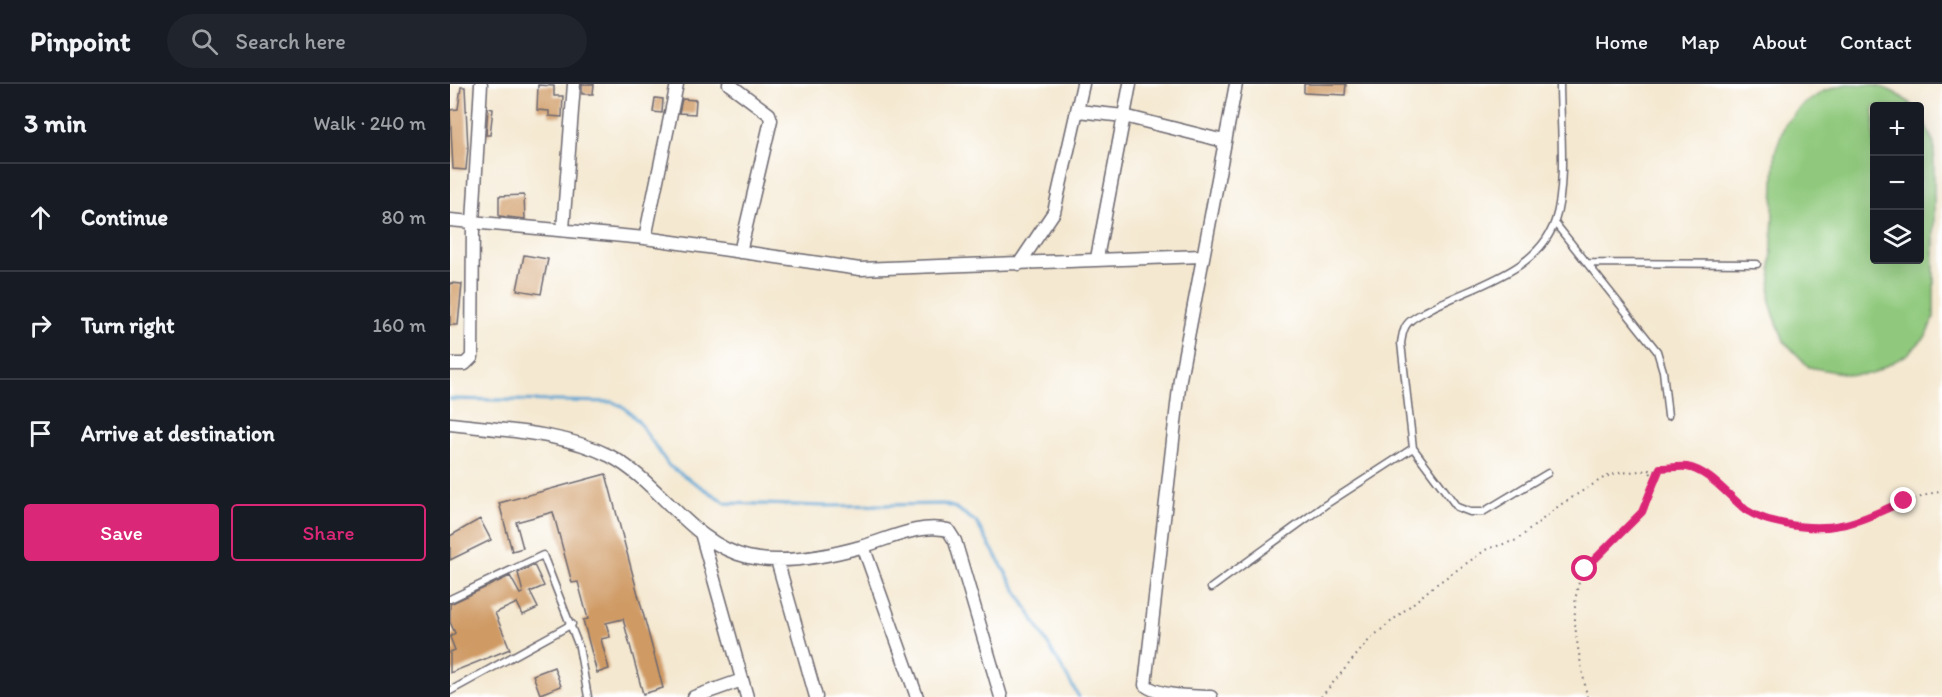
<!DOCTYPE html>
<meta charset="utf-8">
<style>
body{margin:0;font-family:Itim,sans-serif;background:#20242c;color:#f1f3f6}
.controls{position:absolute;right:18px;top:18px;display:grid;overflow:hidden;border-radius:6px;box-shadow:0 6px 24px #0002}
.controls button{width:54px;height:54px;display:grid;place-items:center;padding:0;border:0;border-bottom:2px solid #363941;background:#171b24;color:#f1f3f6;font:30px sans-serif}
.stop{position:absolute;width:18px;height:18px;margin:-14px;border:4px solid #db2777;border-radius:50%;background:#fff}
.stop.end{background:#db2777;border-color:#fff;box-shadow:0 2px 6px #0008}
.list{margin:0;padding:0;list-style:none}
h2{display:flex;justify-content:space-between;align-items:center;height:78px;margin:0;padding:0 24px;font-size:26px}
h2 small{font-size:20px;font-weight:400;color:#9ea1a6}
.list li{display:grid;grid-template-columns:39px 1fr auto;gap:18px;align-items:center;box-sizing:border-box;height:108px;padding:0 24px;border-top:2px solid #363941}
.list b{display:block;font-size:22px;white-space:nowrap}
.list em{font-size:20px;font-style:normal;color:#9ea1a6}
.actions{display:flex;gap:12px;padding:18px 24px}
.actions a{flex:1;padding:14px 0;border:2px solid #db2777;border-radius:6px;text-align:center;font-size:21px;color:#db2777}
.actions .main{background:#db2777;color:#fff}
.icon{flex:none;width:33px;height:33px;fill:none;stroke:currentColor;stroke-width:2;stroke-linecap:round;stroke-linejoin:round}
.map{position:relative;flex:none;width:1492px;height:613px;overflow:hidden}
header{display:flex;align-items:center;gap:36px;box-sizing:border-box;height:84px;padding:0 30px;background:#171b24;border-bottom:2px solid #363941}
header strong{font-size:28px}
nav{display:flex;gap:33px;margin-inline-start:auto;font-size:21px}
.search{width:420px;height:54px;background:#20242c;display:flex;align-items:center;gap:15px;box-sizing:border-box;padding:0 21px;border-radius:33px;color:#9ea1a6;font-size:22px}
main{display:flex}
aside{flex:1;background:#171b24}
.map>svg:first-child{display:block}
.green{fill:#90c97d;stroke:#59765c;stroke-width:1.5}
.lines{fill:none;stroke-linecap:round;stroke-linejoin:round}
.stream{stroke:#5ca3d2;stroke-width:3}
.building{fill:#cf9a63}
.lane-casing{stroke:#6c676f;stroke-width:9}
.street-casing{stroke:#6c676f;stroke-width:15}
.path{stroke:#6c676f;stroke-width:2;stroke-dasharray:1.5 4.5;stroke-linecap:butt}
.lane{stroke:#fff;stroke-width:6}
.street{stroke:#fff;stroke-width:12}
.route{stroke:#db2777;stroke-width:8}
</style>
<header>
<strong>Pinpoint</strong>
<div class="search"><svg class="icon" aria-label="search" viewBox="0 0 24 24"><circle cx="10" cy="10" r="6"/><path d="M15 15l6 6"/></svg>Search here</div>
<nav><a>Home</a><a>Map</a><a>About</a><a>Contact</a></nav>
</header>
<main>
<aside>
<h2>3 min<small>Walk · 240 m</small></h2>
<ul class="list">
<li><svg class="icon" aria-label="ahead" viewBox="0 0 24 24"><path d="M12 20V5M6 11l6-6 6 6"/></svg><div><b>Continue</b></div><em>80 m</em></li>
<li><svg class="icon" aria-label="right" viewBox="0 0 24 24"><path d="M7 20v-9h11M14 6l5 5-5 5"/></svg><div><b>Turn right</b></div><em>160 m</em></li>
<li><svg class="icon" aria-label="arrive" viewBox="0 0 24 24"><path d="M6 21V4h12l-3 4 3 4H6"/></svg><div><b>Arrive at destination</b></div></li>
</ul>
<div class="actions"><a class="main">Save</a><a>Share</a></div>
</aside>
<div class="map">
<svg width="1492" height="613" viewBox="0 0 1492 613">
<rect width="100%" height="100%" fill="#fff"/>
<filter id="ink" filterUnits="userSpaceOnUse"><feTurbulence type="fractalNoise" baseFrequency=".0167" numOctaves="2"/><feDisplacementMap in="SourceGraphic" scale="12" xChannelSelector="R" yChannelSelector="G"/><feConvolveMatrix kernelMatrix="1 2 1 2 8 2 1 2 1" color-interpolation-filters="sRGB"/></filter>
<filter id="wash" filterUnits="userSpaceOnUse"><feTurbulence type="fractalNoise" baseFrequency=".008" numOctaves="4" result="noise"/><feDisplacementMap in="SourceGraphic" scale="24" xChannelSelector="R" yChannelSelector="G"/><feGaussianBlur stdDeviation="1.35" result="paint"/><feColorMatrix in="noise" values="0 0 0 0 0 0 0 0 0 0 0 0 0 0 0 0 0 1.4 0 .05"/><feComposite in="paint" operator="in"/></filter>
<g filter="url(#wash)">
<rect width="100%" height="100%" fill="#f4e8d0"/>
<!-- green -->
<path class="green" d="M1396 0C1427 0 1440 2 1463 22H1424V176H1470V28L1484 60V233L1476 252 1458 270 1422 290 1402 291 1359 283 1334 257 1324 231 1320 218 1325 68 1335 40 1352 21 1374 7Z"/>
<g class="lines">
<!-- stream -->
<path class="stream" d="M0 315 163 318 175 324 188 337 219 382 276 419 376 422 493 420 506 424 526 438 629 613"/>
</g>
<g id="blocks">
<!-- building -->
<path class="building" d="M132 0H144L143 10H132Z
M854 0H896L895 11 854 9Z
M88 1 104 2V12H113L112 33 99 32V27L87 26Z
M11 3H15L18 64 16 86 3 85 0 26 8 25Z
M205 14 213 15 212 29 203 28Z
M232 15 246 16 245 30 229 29Z
M38 24 43 25 40 51H36Z
M74 111 75 135 49 132V112Z
M74 171 98 175 91 210 67 206Z
M0 199 12 200 8 241H0Z
M156 390 213 604 193 610 173 535 156 539 160 553 151 555 159 585 147 589 133 536 138 535 128 498 122 499 103 428 66 438 73 464 62 467 49 419Z
M30 435 41 456 0 476V452Z
M84 481 94 502 80 508 88 524 73 531 67 519 45 529 60 565 0 589V568L5 566 0 553 5 549 0 538V520L60 492 70 510 73 509 68 489Z
M104 583 111 602 90 610 83 591Z"/>
</g>
</g>
<g filter="url(#ink)">
<use href="#blocks" fill-opacity="0" stroke="#6c676f" stroke-width="1.5"/>
<g class="lines">
<!-- lane casing -->
<g class="lane-casing">
<path id="lane" d="M1105 139 1207 267 1213 287 1218 332
M1137 179 1307 180
M1098 389 1033 428H1020L1007 423 963 364 951 259C952 255 952 250 954 246 957 236 969 231 978 226 1021 202 1088 189 1105 137 1117 101 1110 39 1110 0
M761 504 875 421 963 364
M0 515 93 471 129 563 138 613
M0 607 122 540"/>
</g>
<!-- street casing -->
<g class="street-casing">
<path id="street" d="M279 0 319 30 321 36 290 168
M628 27 674 32 774 57
M0 136 195 154 410 185 752 172
M113 145 124 0
M195 154 227 0
M647 174 680 0
M569 180 604 128 633 0
M0 280H15L22 273 23 138 31 0
M0 340C51 346 113 348 160 372 210 398 241 460 298 473 334 481 379 472 414 462 441 454 471 439 498 446L505 457 551 613
M251 449 297 613
M413 462 467 613
M327 476 366 613
M244 613 292 596
M761 613C742 612 710 613 695 601L730 295 786 0"/>
</g>
<!-- path -->
<path class="path" d="M1205 395 1210 384
M871 613 920 555 984 502 1037 465 1067 456 1110 421 1155 393 1168 389 1236 383 1247 386C1266 399 1281 418 1301 429 1368 466 1428 425 1492 406
M1137 613C1131 574 1114 521 1135 485L1192 428 1204 398 1199 385"/>
<!-- lane -->
<use href="#lane" class="lane"/>
<!-- street -->
<use href="#street" class="street"/>
</g>
</g>
<g class="lines" filter="url(#ink)">
<!-- route -->
<path class="route" d="M1135 485 1192 428 1210 384C1218 384 1229 382 1237 383 1260 387 1279 413 1296 426 1308 434 1321 437 1335 440 1386 450 1409 437 1454 417"/>
</g>
</svg>
<div class="controls">
<button>+</button>
<button>−</button>
<button><svg class="icon" aria-label="layers" viewBox="0 0 24 24"><path d="M12 4l9 5-9 5-9-5zM3 14l9 5 9-5"/></svg></button>
</div>
<div class="stop" style="left:1135px;top:485px"></div>
<div class="stop end" style="left:1454px;top:417px"></div>
</div>
</main>
